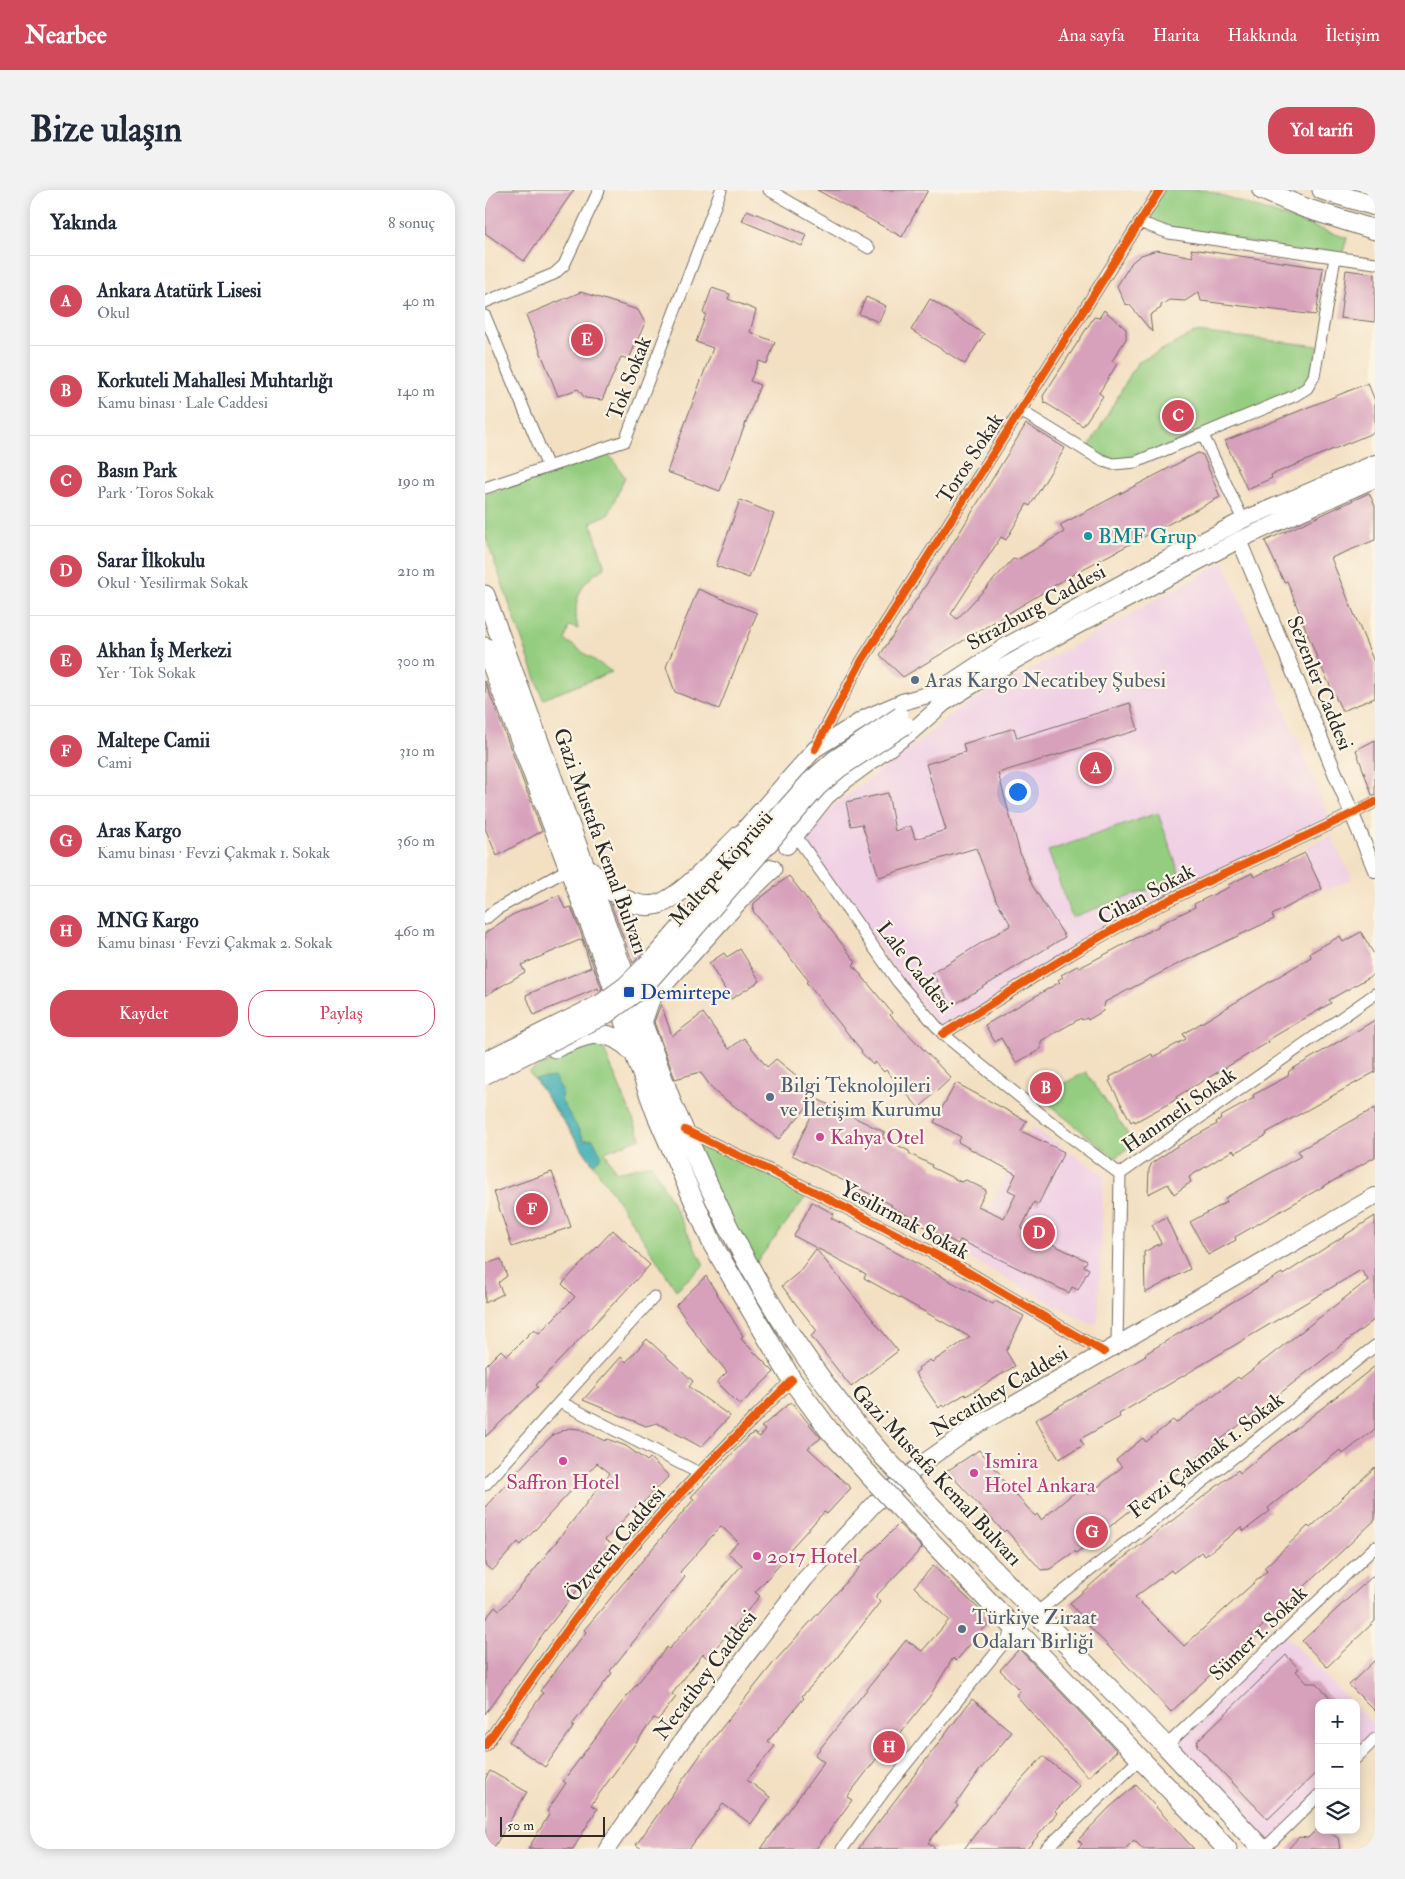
<!DOCTYPE html>
<html lang="tr">
<meta charset="utf-8">
<style>
body{margin:0;font-family:"IM FELL Double Pica",serif;background:#f2f2f3;color:#1f2937}
.controls{position:absolute;right:15px;bottom:15px;display:grid;overflow:hidden;border-radius:10px;box-shadow:0 2px 12px #0003}
.controls button{width:45px;height:45px;display:grid;place-items:center;padding:0;border:0;border-bottom:1px solid #e0e1e3;background:#fff;color:#1f2937;font:25px sans-serif}
.scale{position:absolute;left:15px;bottom:12px;width:105px;box-sizing:border-box;padding-left:5px;border:2px solid #2b2b2b;border-top:0;font-size:14px;line-height:18px;white-space:nowrap;color:#2b2b2b;-webkit-text-stroke:4px #fcf5e5;paint-order:stroke}
.you{position:absolute;left:532px;top:601px;width:18px;height:18px;margin:-12px;border:4px solid #fff;border-radius:50%;background:#1a73e8;box-shadow:0 0 0 8px #1a73e833}
.badge{display:grid;place-items:center;width:32px;height:32px;border-radius:50%;background:#d1495b;color:#fff;font-size:16px;font-weight:700}
.pin{position:absolute;translate:-50% -50%;border:2px solid #fff;box-shadow:0 1px 5px #0006}
.list{margin:0;padding:0;list-style:none}
h2{display:flex;justify-content:space-between;align-items:center;height:65px;margin:0;padding:0 20px;font-size:21px}
h2 small{font-size:16px;font-weight:400;color:#747a83}
.list li{display:grid;grid-template-columns:32px 1fr auto;gap:15px;align-items:center;box-sizing:border-box;height:90px;padding:0 20px;border-top:1px solid #e0e1e3}
.list b{display:block;font-size:19px;white-space:nowrap}
.list p{margin:0;font-size:16px;white-space:nowrap;color:#747a83}
.list em{font-size:16px;font-style:normal;color:#747a83}
.actions{display:flex;gap:10px;padding:15px 20px}
.actions a{flex:1;padding:11px 0;border:1px solid #d1495b;border-radius:20px;text-align:center;font-size:18px;color:#d1495b}
.actions .main{background:#d1495b;color:#fff}
.icon{flex:none;width:28px;height:28px;fill:none;stroke:currentColor;stroke-width:2;stroke-linecap:round;stroke-linejoin:round}
.map{position:relative;flex:none;width:890px;height:1659px;overflow:hidden;border-radius:20px}
header{display:flex;align-items:center;gap:30px;box-sizing:border-box;height:70px;padding:0 25px;background:#d1495b;color:#fff}
header strong{font-size:24px}
nav{display:flex;gap:28px;margin-inline-start:auto;font-size:18px}
.intro{display:flex;align-items:center;justify-content:space-between;box-sizing:border-box;height:120px;padding:0 30px}
h1{margin:0;font-size:35px}
.button{padding:12px 22px;border-radius:20px;background:#d1495b;color:#fff;font-size:18px;font-weight:700}
main{display:flex;gap:30px;padding:0 30px}
aside{flex:1;background:#fff;border-radius:20px;box-shadow:0 2px 12px #0003}
.map>svg:first-child{display:block}
.built{fill:#f0d0e5}
.green{fill:#94cd80;stroke:#607c56}
.water{fill:#3aacb2;stroke:#326c6e}
.building{fill:#d7a1bb}
.lines{fill:none;stroke-linecap:round;stroke-linejoin:round}
.minor-casing{stroke:#716a60;stroke-width:13}
.tertiary-casing{stroke:#716a60;stroke-width:16}
.secondary-casing{stroke:#716a60;stroke-width:18}
.primary-casing{stroke:#716a60;stroke-width:21}
.minor{stroke:#fff;stroke-width:11}
.tertiary{stroke:#fff;stroke-width:14}
.secondary{stroke:#fff;stroke-width:16}
.primary{stroke:#fff;stroke-width:19}
.secondary-bridge-casing{stroke:#716a60;stroke-width:18;stroke-linecap:butt}
.primary-bridge-casing{stroke:#716a60;stroke-width:21;stroke-linecap:butt}
.secondary-bridge{stroke:#fff;stroke-width:16}
.primary-bridge{stroke:#fff;stroke-width:19}
.cycleway-casing{stroke:#fcf5e5;stroke-width:11}
.cycleway{stroke:#e8590c;stroke-width:8}
.culture-dot{fill:#0f9aa8;stroke:#fcf5e5;stroke-width:2}
.service-dot{fill:#5c6f8a;stroke:#fcf5e5;stroke-width:2}
.transit-dot{fill:#1a4fb4;stroke:#fcf5e5;stroke-width:2}
.hotel-dot{fill:#d1479c;stroke:#fcf5e5;stroke-width:2}
.labels{text-anchor:middle;stroke-width:4.5;stroke-linejoin:round;paint-order:stroke}
.street-label{font-size:21px;fill:#2b2b2b;stroke:#fcf5e5}
.culture-label{font-size:21px;fill:#0d838f;stroke:#fcf5e5;text-anchor:start}
.service-label{font-size:21px;fill:#4e5e75;stroke:#fcf5e5;text-anchor:start}
.transit-label{font-size:21px;fill:#164399;stroke:#fcf5e5;text-anchor:start}
.hotel-label{font-size:21px;fill:#b23c85;stroke:#fcf5e5;text-anchor:start}
</style>
<header>
<strong>Nearbee</strong>
<nav><a>Ana sayfa</a><a>Harita</a><a>Hakkında</a><a>İletişim</a></nav>
</header>
<div class="intro"><h1>Bize ulaşın</h1><a class="button">Yol tarifi</a></div>
<main>
<aside>
<h2>Yakında<small>8 sonuç</small></h2>
<ul class="list">
<li><span class="badge">A</span><div><b>Ankara Atatürk Lisesi</b><p>Okul</p></div><em>40 m</em></li>
<li><span class="badge">B</span><div><b>Korkuteli Mahallesi Muhtarlığı</b><p>Kamu binası · Lale Caddesi</p></div><em>140 m</em></li>
<li><span class="badge">C</span><div><b>Basın Park</b><p>Park · Toros Sokak</p></div><em>190 m</em></li>
<li><span class="badge">D</span><div><b>Sarar İlkokulu</b><p>Okul · Yesilirmak Sokak</p></div><em>210 m</em></li>
<li><span class="badge">E</span><div><b>Akhan İş Merkezi</b><p>Yer · Tok Sokak</p></div><em>300 m</em></li>
<li><span class="badge">F</span><div><b>Maltepe Camii</b><p>Cami</p></div><em>310 m</em></li>
<li><span class="badge">G</span><div><b>Aras Kargo</b><p>Kamu binası · Fevzi Çakmak 1. Sokak</p></div><em>360 m</em></li>
<li><span class="badge">H</span><div><b>MNG Kargo</b><p>Kamu binası · Fevzi Çakmak 2. Sokak</p></div><em>460 m</em></li>
</ul>
<div class="actions"><a class="main">Kaydet</a><a>Paylaş</a></div>
</aside>
<div class="map">
<svg width="890" height="1659" viewBox="0 0 890 1659">
<rect width="100%" height="100%" fill="#fcf5e5"/>
<filter id="ink" filterUnits="userSpaceOnUse"><feTurbulence type="fractalNoise" baseFrequency=".02" numOctaves="2"/><feDisplacementMap in="SourceGraphic" scale="10" xChannelSelector="R" yChannelSelector="G"/><feConvolveMatrix kernelMatrix="1 2 1 2 8 2 1 2 1" color-interpolation-filters="sRGB"/></filter>
<filter id="wash" filterUnits="userSpaceOnUse"><feTurbulence type="fractalNoise" baseFrequency=".0096" numOctaves="4" result="noise"/><feDisplacementMap in="SourceGraphic" scale="20" xChannelSelector="R" yChannelSelector="G"/><feGaussianBlur stdDeviation="1.12" result="paint"/><feColorMatrix in="noise" values="0 0 0 0 0 0 0 0 0 0 0 0 0 0 0 0 0 1.4 0 .05"/><feComposite in="paint" operator="in"/></filter>
<g filter="url(#wash)">
<rect width="100%" height="100%" fill="#f3e0c2"/>
<!-- built -->
<path class="built" d="M739 372 847 634 656 725 458 844 318 655 348 616 450 539 468 522Z
M846 646 867 689 842 701 840 697 837 699 820 663 823 661 821 657Z
M547 937 619 985 613 1132 608 1135 480 1066Z
M799 1444 867 1513H834V1605L779 1659 681 1556Z
M871 1517 890 1536V1549L871 1567Z"/>
<!-- green -->
<path class="green" d="M675 0H721L862 48 856 69 654 32Z
M711 142 834 156 822 198 639 274 601 262 652 173Z
M123 263 140 287 124 324 106 332 120 378C94 391 87 412 93 439L84 436 80 450 127 482 58 509 0 345V305Z
M673 623 696 688 587 727 563 661Z
M114 848 156 948 120 962 131 982 167 974 219 1075 191 1100 134 1012 44 882Z
M601 882 649 953 630 968 568 918 557 905Z
M200 940 326 1000 267 1078Z"/>
<!-- water -->
<path class="water" d="M69 887 77 900 76 910 100 950 108 949 117 966 108 974 50 889Z"/>
<g id="blocks">
<!-- building -->
<path class="building" d="M0 0H89L39 71 0 43Z
M332 0H443L417 47Z
M262 20 322 45 317 56 257 31Z
M706 59 838 78 831 125 716 111 714 102 700 111 684 110 676 115V118L665 125 667 142 645 115 640 114 632 96 647 72 656 65 672 60 708 67Z
M861 80 890 84V132L855 128Z
M227 98 245 104 243 109 271 120 265 142 290 152 282 174 274 171 265 191 275 195 235 301 182 282 228 158 211 152 221 124 218 123Z
M96 102 153 120 160 133 144 169 136 167 117 210 100 208 93 199 73 206 41 125Z
M381 107 401 116 394 132 374 124Z
M445 109 499 144 480 174 426 140Z
M619 120 641 139V149L627 171 632 174 614 203 618 206 598 236 559 212 558 206 609 127 614 128Z
M883 193 890 211V242L786 285 787 288 762 299 740 251Z
M541 234 580 258 545 316 542 314 521 350 516 347 466 424 472 429 528 369 532 370 579 342 575 335 713 263 718 265 735 307 592 382 418 487 395 465 462 363Z
M884 303 890 316V350L846 368 889 472 890 508 857 521 832 468 802 391 799 392 780 351Z
M255 310 289 324 264 388 231 376Z
M213 399 272 423 234 519 190 502 181 477Z
M0 491 57 641 12 666 0 638Z
M645 513 653 540 513 583 535 663 547 695 580 747 467 816 447 783 526 735 511 710 491 658 394 687 377 634 366 636 361 612 403 603 410 641 426 636 430 649 461 640 441 574 480 562 478 554 529 538 532 548Z
M890 550V605H887L871 560Z
M820 663 837 699 787 725 789 729 693 774 620 812 618 821 603 830 602 828 597 830 596 828 556 851V859L531 873 516 848 510 852 500 835 575 792 573 790 578 787 576 785 592 776 596 777 674 736 673 735 710 717 709 714 744 697 743 695 767 683 769 687Z
M304 686 371 772 368 775 407 823 405 825 466 888 434 918 401 880 399 882 390 872 388 875 376 862 377 861 321 792 323 790 268 721 269 713Z
M74 705 80 719 86 717 117 799 114 801 113 798 49 825 41 805 106 777 97 749 36 775 40 782 0 806V743L27 725Z
M126 714 146 724 159 762 148 773Z
M876 742 890 766V784L844 810 846 813 783 850 784 852 691 907 692 909 650 932 649 930 646 932 624 891 626 890 625 887 667 864 668 867 701 849 698 844 826 767 825 763 855 746 858 752Z
M255 759 275 791 246 809 224 773 239 763 242 767Z
M176 814 187 846 218 823 244 859 259 848 282 877 291 869 328 899 324 905 330 908 294 949 230 902 215 882 190 889 169 832Z
M890 830V882L781 943 782 945 750 963 748 960 704 987 706 992 689 1004 683 994 663 1004 664 979 667 973 689 958 732 934 731 932 736 929 735 927 769 908 768 905 803 886 804 881Z
M471 893 542 931 536 941 579 962 553 1015 549 1012 536 1039 602 1071 599 1076 604 1079 593 1100 587 1097 584 1103 475 1050 473 1054 425 1029 426 1027 406 1017 407 1015 307 965 334 910 399 942 397 947 424 961 425 964 447 975 446 977 476 992 481 990 501 1000 493 1016 519 1028 531 1004 523 1000 531 984 473 952 476 947 449 932Z
M890 918V967L750 1047 751 1050 723 1065 705 1032 742 1012 740 1008 816 966 813 961Z
M67 982 86 1037 27 1057 9 1002Z
M327 1012 349 1024 346 1028 508 1114 510 1111 539 1126 521 1161 530 1176 481 1206 480 1204 459 1217 457 1215 454 1218 430 1183 434 1180 433 1178 445 1170 447 1172 485 1147 379 1088 381 1084 309 1046Z
M890 1026V1129L591 1363 590 1361 565 1379 556 1380 521 1340 519 1342 462 1281 494 1260 516 1285 514 1286 550 1326 552 1324 556 1330 596 1297 603 1305 637 1277 631 1270 658 1248 661 1252 688 1230 691 1233 753 1187 755 1189 883 1090 876 1080 634 1224 635 1227 595 1249 599 1255 574 1269 550 1230 661 1166 660 1164 686 1148 797 1083 798 1085Z
M681 1027 705 1079 660 1103 659 1062 676 1053 667 1035Z
M128 1040 165 1075 51 1195 53 1197 0 1247V1176L16 1160 22 1166 49 1139 54 1143 90 1107 77 1094Z
M331 1059 413 1161 366 1197 326 1146 332 1141 297 1096 313 1083Z
M16 1069 22 1086 13 1093 18 1104 0 1113V1074Z
M221 1086 258 1146 256 1149 289 1182 255 1215 232 1192 242 1182 210 1143 191 1115Z
M162 1149 208 1191 204 1197 245 1226 216 1257 172 1233 161 1236 98 1210 136 1167 141 1172Z
M890 1176V1239L858 1264 855 1260 783 1318 785 1321 759 1341 756 1337 720 1366 716 1362 688 1383 686 1380 650 1407 699 1456 782 1381 779 1378 823 1336 825 1338 890 1277V1330L686 1522 605 1437 585 1413 624 1379 753 1280 755 1283Z
M306 1212 336 1248 323 1258 366 1298 342 1324 339 1322 298 1367 300 1369 270 1402 275 1406 222 1468 218 1464 187 1504 191 1507 173 1530 169 1528 106 1615 112 1619 88 1659H43L65 1623 62 1621 81 1593 78 1591 134 1516 182 1457 184 1459 257 1375 243 1363 253 1352 236 1336 195 1382 200 1387 125 1481 127 1483 87 1535 89 1536 60 1577 24 1552 58 1503 55 1501 101 1442 99 1440 209 1309 206 1307 265 1245 269 1243 275 1247 280 1240 276 1237Z
M84 1238 95 1239 120 1251 122 1249 141 1256 162 1271 165 1268 184 1286 155 1316 153 1314 120 1350 128 1355 60 1441 0 1524V1430L10 1417 15 1420 43 1388 125 1283 112 1273 36 1355 33 1352 7 1381 0 1375V1317L53 1259 68 1245Z
M414 1334 437 1358 390 1407 395 1412 351 1469 317 1506 319 1508 283 1551 290 1556 262 1590 285 1607 266 1634 238 1614 204 1659H157L151 1655 219 1560 290 1471 374 1378 372 1376Z
M448 1376 506 1430 471 1471 468 1468 445 1506 394 1570 392 1568 362 1607 367 1610 331 1659H276L339 1572 330 1565 421 1450 437 1461 464 1430 429 1397Z
M890 1384V1431L842 1477 817 1451Z
M534 1459 632 1561 603 1587 531 1505 535 1501 515 1480Z
M801 1465 814 1479 811 1481 822 1493H831L850 1513H834V1580L783 1629 712 1556 713 1550Z
M890 1470V1521L864 1495Z
M487 1509 527 1542 494 1581 471 1614 473 1616 443 1653 451 1659H373Z
M558 1566 595 1596 570 1621 572 1623 542 1659H479L504 1626Z
M5 1581 42 1602 8 1659H0V1589Z
M651 1595 709 1659H658L649 1650 640 1659H592L597 1654 593 1650 625 1617Z
M831 1640H840L853 1648 855 1659H803L814 1647 823 1648Z"/>
</g>
</g>
<g filter="url(#ink)">
<use href="#blocks" fill-opacity="0" stroke="#716a60" stroke-width="1"/>
<g class="lines">
<!-- minor casing -->
<g class="minor-casing">
<path id="minor" d="M284 0 384 58
M654 32 684 43 890 73
M0 112 69 84 79 75 114 0
M0 126 63 277
M536 221 616 270 628 274 651 272 809 206 822 198 829 186 850 68
M718 245 758 330
M0 298 140 251 236 0
M330 558 376 472 675 0
M311 646 413 792 458 844 563 930 635 984
M0 729 12 719 85 678
M458 844C524 803 588 760 657 724 733 684 813 652 890 612
M200 940 326 1000 471 1075 619 1162
M635 984 890 804
M632 1155 635 984
M75 1212 214 1283
M0 1295 169 1107
M551 1423 890 1156
M0 1556C44 1493 88 1429 137 1369 190 1306 249 1248 307 1190
M681 1556 890 1357
M871 1568 890 1549
M357 1659 400 1600 531 1438
M561 1659 655 1569
M779 1659 834 1605"/>
</g>
<!-- tertiary casing -->
<g class="tertiary-casing">
<path id="tertiary" d="M754 350 890 680"/>
</g>
<!-- secondary casing -->
<g class="secondary-casing">
<path id="secondary" d="M261 637 330 559 382 527 417 512 450 503 521 456 672 374 758 330 890 273
M302 656 341 607 362 589 426 542 459 513 491 493 569 448 754 350 890 289
M122 1659 198 1549 320 1389 390 1313 438 1273 486 1239 890 1006"/>
</g>
<!-- primary casing -->
<g class="primary-casing">
<path id="primary" d="M777 0 820 18 890 40
M837 0 890 16
M0 405 188 916C207 958 225 1000 245 1040 287 1123 339 1199 400 1268
M0 457 125 787 149 862 171 923 228 1055 307 1190 344 1240 383 1284
M105 680C120 698 148 722 174 714 199 705 236 663 256 644
M158 830 165 809 255 709 287 679
M70 858C101 844 122 834 148 862
M460 1330 681 1556 777 1659
M443 1348 742 1659"/>
</g>
<!-- minor -->
<use href="#minor" class="minor"/>
<!-- tertiary -->
<use href="#tertiary" class="tertiary"/>
<!-- secondary -->
<use href="#secondary" class="secondary"/>
<!-- primary -->
<use href="#primary" class="primary"/>
<!-- secondary-bridge casing -->
<g class="secondary-bridge-casing">
<path id="secondary-bridge" d="M0 870 115 813 140 795 169 766 324 591 349 569 415 525
M0 886 122 825 160 797 333 598 355 579 422 535"/>
</g>
<!-- primary-bridge casing -->
<g class="primary-bridge-casing">
<path id="primary-bridge" d="M400 1268 460 1330
M383 1284 443 1348"/>
</g>
<!-- secondary-bridge -->
<use href="#secondary-bridge" class="secondary-bridge"/>
<!-- primary-bridge -->
<use href="#primary-bridge" class="primary-bridge"/>
<!-- cycleway casing -->
<g class="cycleway-casing">
<path id="cycleway" d="M330 559 376 472 675 0
M458 844C524 803 588 760 657 724 733 684 813 652 890 612
M200 940 326 1000 471 1075 619 1162
M0 1556C44 1493 88 1429 137 1369 190 1306 249 1248 307 1190"/>
</g>
<!-- cycleway -->
<use href="#cycleway" class="cycleway"/>
</g>
</g>
<!-- markers -->
<circle class="culture-dot" cx="603" cy="346" r="5"/>
<g class="service-dot">
<circle cx="430" cy="490" r="5"/>
<circle cx="285" cy="907" r="5"/>
<circle cx="477" cy="1439" r="5"/>
</g>
<rect class="transit-dot" x="138" y="796" width="12" height="12" rx="2.5"/>
<g class="hotel-dot">
<circle cx="335" cy="947" r="5"/>
<circle cx="78" cy="1271" r="5"/>
<circle cx="489" cy="1283" r="5"/>
<circle cx="272" cy="1366" r="5"/>
</g>
<g class="labels">
<!-- street labels -->
<g class="street-label">
<text transform="translate(144 188) rotate(-69)" y="7">Tok Sokak</text>
<text transform="translate(485 268) rotate(-57)" y="7">Toros Sokak</text>
<text transform="translate(551 417) rotate(-29)" y="7">Strazburg Caddesi</text>
<text transform="translate(835 493) rotate(68)" y="7">Sezenler Caddesi</text>
<text transform="translate(116 651) rotate(70)" y="7">Gazi Mustafa Kemal Bulvarı</text>
<text transform="translate(236 678) rotate(-49)" y="7">Maltepe Köprüsü</text>
<text transform="translate(661 704) rotate(-28)" y="7">Cihan Sokak</text>
<text transform="translate(430 777) rotate(52)" y="7">Lale Caddesi</text>
<text transform="translate(694 920) rotate(-35)" y="7">Hanımeli Sokak</text>
<text transform="translate(420 1030) rotate(28)" y="7">Yesilirmak Sokak</text>
<text transform="translate(514 1201) rotate(-31)" y="7">Necatibey Caddesi</text>
<text transform="translate(721 1265) rotate(-38)" y="7">Fevzi Çakmak 1. Sokak</text>
<text transform="translate(452 1285) rotate(47)" y="7">Gazi Mustafa Kemal Bulvarı</text>
<text transform="translate(130 1354) rotate(-50)" y="7">Özveren Caddesi</text>
<text transform="translate(773 1443) rotate(-44)" y="7">Sümer 1. Sokak</text>
<text transform="translate(220 1485) rotate(-53)" y="7">Necatibey Caddesi</text>
</g>
<!-- culture labels -->
<g class="culture-label">
<text x="613" y="353">BMF Grup</text>
</g>
<!-- service labels -->
<g class="service-label">
<text x="440" y="497">Aras Kargo Necatibey Şubesi</text>
<text x="295" y="902">Bilgi Teknolojileri<tspan x="295" dy="24">ve İletişim Kurumu</tspan></text>
<text x="487" y="1434">Türkiye Ziraat<tspan x="487" dy="24">Odaları Birliği</tspan></text>
</g>
<!-- transit labels -->
<g class="transit-label">
<text x="155" y="809">Demirtepe</text>
</g>
<!-- hotel labels -->
<g class="hotel-label">
<text x="345" y="954">Kahya Otel</text>
<text x="499" y="1278">Ismira<tspan x="499" dy="24">Hotel Ankara</tspan></text>
<text x="78" y="1299" text-anchor="middle">Saffron Hotel</text>
<text x="282" y="1373">2017 Hotel</text>
</g>
</g>
</svg>
<div class="controls">
<button>+</button>
<button>−</button>
<button><svg class="icon" aria-label="layers" viewBox="0 0 24 24"><path d="M12 4l9 5-9 5-9-5zM3 14l9 5 9-5"/></svg></button>
</div>
<div class="scale">50 m</div>
<div class="you"></div>
<div class="pin badge" style="left:611px;top:578px">A</div>
<div class="pin badge" style="left:561px;top:898px">B</div>
<div class="pin badge" style="left:693px;top:226px">C</div>
<div class="pin badge" style="left:554px;top:1043px">D</div>
<div class="pin badge" style="left:102px;top:150px">E</div>
<div class="pin badge" style="left:47px;top:1019px">F</div>
<div class="pin badge" style="left:607px;top:1342px">G</div>
<div class="pin badge" style="left:404px;top:1557px">H</div>
</div>
</main>
